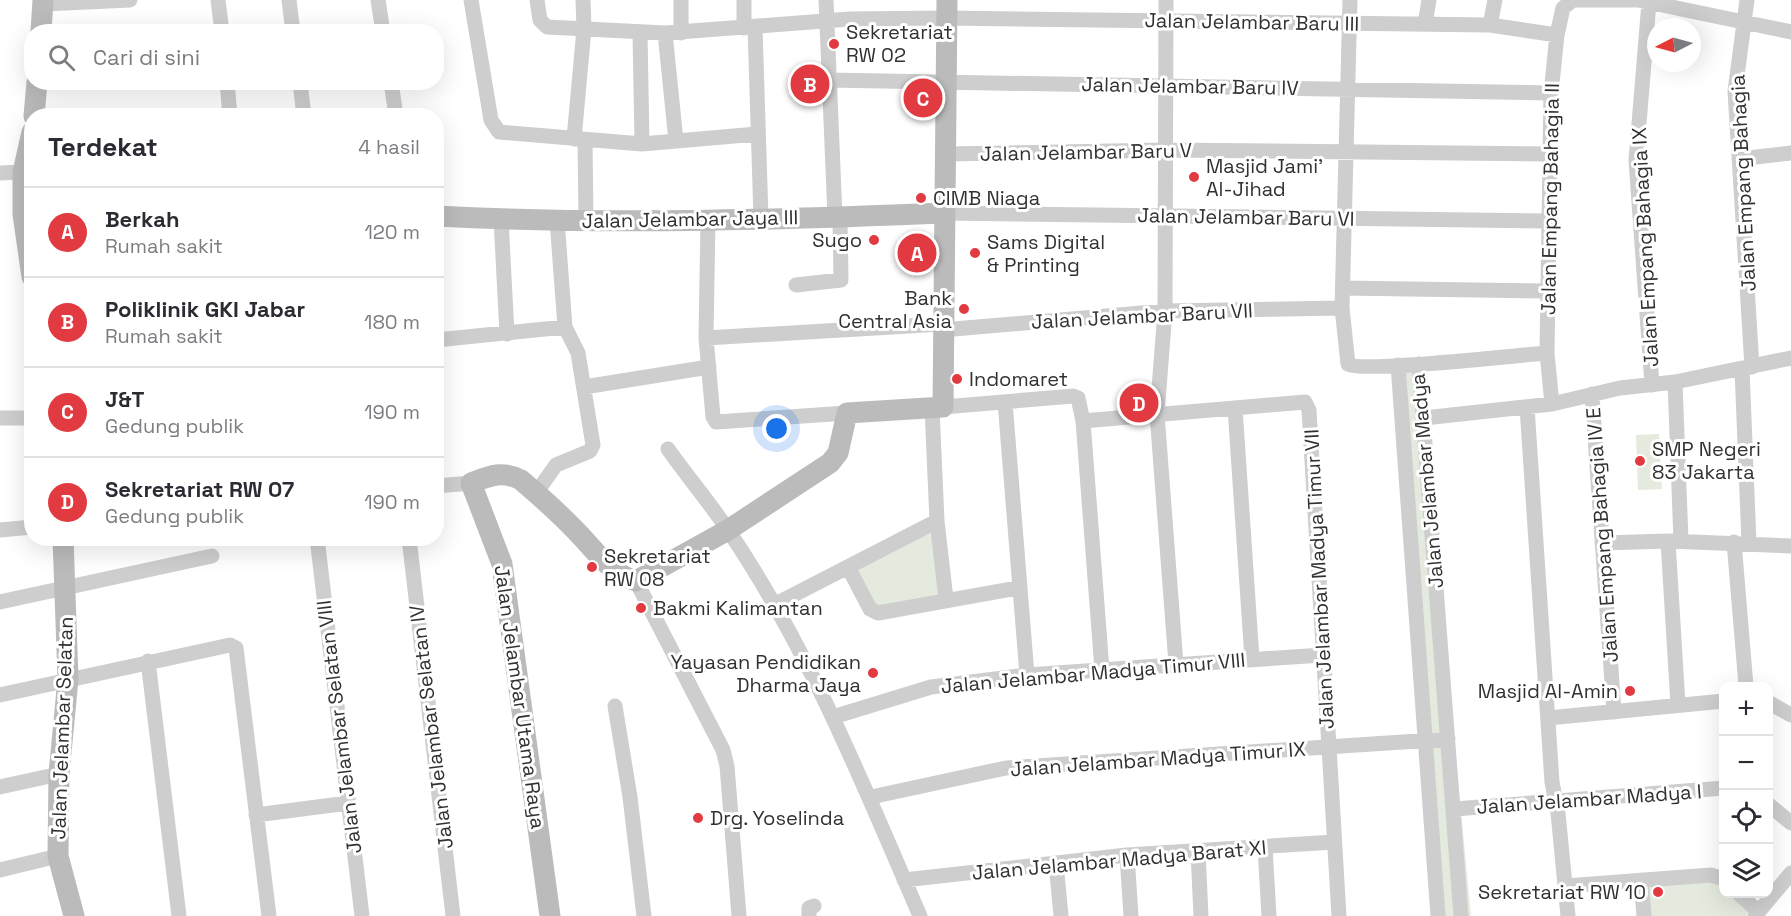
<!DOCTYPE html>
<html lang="id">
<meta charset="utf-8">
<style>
body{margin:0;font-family:"Space Grotesk",sans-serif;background:#f7f7f7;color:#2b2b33}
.controls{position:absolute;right:18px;bottom:18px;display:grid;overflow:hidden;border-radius:12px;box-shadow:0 6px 24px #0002}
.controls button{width:54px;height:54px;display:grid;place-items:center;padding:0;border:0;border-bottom:2px solid #e1e1e2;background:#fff;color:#2b2b33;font:30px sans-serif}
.compass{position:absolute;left:1647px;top:18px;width:54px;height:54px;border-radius:50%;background:#fff;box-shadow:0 6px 24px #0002;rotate:264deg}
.you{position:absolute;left:777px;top:429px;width:21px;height:21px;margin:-15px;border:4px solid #fff;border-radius:50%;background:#1a73e8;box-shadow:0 0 0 9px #1a73e833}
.badge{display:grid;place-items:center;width:39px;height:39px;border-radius:50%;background:#e13a41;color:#fff;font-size:20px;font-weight:700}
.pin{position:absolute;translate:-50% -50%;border:3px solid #fff;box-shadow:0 2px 6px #0006}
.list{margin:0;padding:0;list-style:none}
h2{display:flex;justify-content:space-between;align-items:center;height:78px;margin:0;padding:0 24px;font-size:26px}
h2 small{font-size:20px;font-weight:400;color:#7c7c81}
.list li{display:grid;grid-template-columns:39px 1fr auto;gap:18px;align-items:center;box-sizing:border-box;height:90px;padding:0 24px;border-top:2px solid #e1e1e2}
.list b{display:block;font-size:22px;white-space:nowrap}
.list p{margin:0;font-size:20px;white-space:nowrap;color:#7c7c81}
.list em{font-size:20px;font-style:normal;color:#7c7c81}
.icon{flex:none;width:33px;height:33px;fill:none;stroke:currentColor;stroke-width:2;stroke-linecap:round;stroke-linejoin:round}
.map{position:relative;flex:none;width:1791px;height:916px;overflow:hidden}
.search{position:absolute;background:#fff;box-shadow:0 6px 24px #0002;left:24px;top:24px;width:420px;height:66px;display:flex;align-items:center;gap:15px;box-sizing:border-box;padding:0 21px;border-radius:24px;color:#7c7c81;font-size:22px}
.panel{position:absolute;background:#fff;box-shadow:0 6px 24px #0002;left:24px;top:108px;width:420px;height:438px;border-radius:24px}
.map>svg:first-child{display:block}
.green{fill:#e4eadd}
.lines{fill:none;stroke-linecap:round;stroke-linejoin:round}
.street{stroke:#cecece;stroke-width:15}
.secondary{stroke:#bbb;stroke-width:21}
.poi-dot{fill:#e13a41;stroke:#fff;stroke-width:2}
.labels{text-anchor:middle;stroke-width:6;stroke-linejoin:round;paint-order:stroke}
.street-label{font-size:20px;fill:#313131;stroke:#fff}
.poi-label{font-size:20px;fill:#313131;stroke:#fff;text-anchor:start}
</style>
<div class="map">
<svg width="1791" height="916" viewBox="0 0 1791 916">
<rect width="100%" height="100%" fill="#fff"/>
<!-- green -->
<path class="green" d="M1403 369 1419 371 1471 916H1438Z
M1659 434 1662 489 1638 490 1636 435Z
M933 527 942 594 874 612 852 566Z
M1708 876 1723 889 1724 894H1728L1749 912 1746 916H1648L1645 883Z"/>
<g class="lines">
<!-- street -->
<path class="street" d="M218 0 222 32
M289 0 293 32
M378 0 383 32
M471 0 491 120 499 132 642 144 757 134
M537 0 540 20 547 27 665 33 850 19 946 18 1490 25 1557 35
M744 0V28
M826 0 835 217
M1166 0 1165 311 1157 414 1176 664
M1350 0 1342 308 1348 364C1361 373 1519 355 1547 353
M1747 0 1735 91 1752 367
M1649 2 1636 160 1652 385
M43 4 130 0
M1425 24 1429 0
M1490 25 1495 0
M755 27 761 218
M640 33 642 144
M665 33 676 141
M681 33V0
M829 80 1551 93
M227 82 230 116
M300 82 304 116
M391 82 396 116
M574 139 584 29 583 0
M585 140 586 220
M945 154 1166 150 1550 154
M1739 159 1791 153
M0 173 23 172
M943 213 1548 221
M501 219 507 334
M708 219 706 338 713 417 716 422 847 413
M796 285 841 280 840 218
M1343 288 1547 291
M942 330 1165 311 1342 308
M706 338 942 324
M436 340 565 327
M1419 364 1461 916
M1398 365 1438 916
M1742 369 1749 543
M1675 382 1681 541
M584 387 709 367
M1592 394 1614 712
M1005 402 1027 675
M1552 404 1547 353 1551 93 1557 35 1563 8 1573 0H1638L1791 32
M943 407 1073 396 1078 398 1083 421 1305 402 1309 410 1339 916
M1527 407 1552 782 1558 813 1568 916
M932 408 937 521 946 599
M1235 408 1252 659
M0 418H32
M1424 418 1552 404 1620 388 1675 382 1791 358
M1083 421 1102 670
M668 449C687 476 709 502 728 530 809 649 863 784 920 916
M436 486 471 483
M536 493 556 465 590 451 593 445 578 353 565 327 557 220
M0 530 32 527
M317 538 362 916
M409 538 453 916
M1668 541 1678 705
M1734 542 1746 686
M1602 543 1668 541 1791 546
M848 567 870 609 878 613 1018 588
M636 581 723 750 727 766 739 916
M0 602 212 556
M774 605 937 521
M148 661 179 916
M0 695 230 645 236 648 269 916
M1768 702 1791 715
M615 706 630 797 644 916
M833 717 931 687 1027 675 1322 655
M1548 718 1724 701
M0 787 59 774
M871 797 1006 768 1448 739
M1768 804 1791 823
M1454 809 1724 788
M256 815 348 803
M1265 847 1269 916
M1198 851 1201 916
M1127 855 1131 916
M1056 863 1061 916
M0 870 58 856
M904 880 1127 855 1334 842
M1641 880 1644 916
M1566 886 1711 875 1724 879
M1739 894 1759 912
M809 916V908L814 906
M1755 916 1791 873"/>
<!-- secondary -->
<path class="secondary" d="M41 32 43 0
M34 116 37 82
M32 132 23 172V214L32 277
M436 216C605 225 775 220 943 213
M63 538 68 679 59 774 58 856 74 916
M550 916 502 564 471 483C489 476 502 470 521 480 541 497 561 515 579 534 598 554 609 572 636 581L728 530 830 463 838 453 847 413 943 407 947 0"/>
</g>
<!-- markers -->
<g class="poi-dot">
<circle cx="834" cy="44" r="6"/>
<circle cx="1194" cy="177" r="6"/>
<circle cx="921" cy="198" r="6"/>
<circle cx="874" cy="240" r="6"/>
<circle cx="975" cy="253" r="6"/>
<circle cx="964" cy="309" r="6"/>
<circle cx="957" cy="379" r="6"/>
<circle cx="1640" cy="461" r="6"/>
<circle cx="592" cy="567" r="6"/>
<circle cx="641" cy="608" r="6"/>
<circle cx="873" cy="673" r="6"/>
<circle cx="1630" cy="691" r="6"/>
<circle cx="698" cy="818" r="6"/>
<circle cx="1658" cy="892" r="6"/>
</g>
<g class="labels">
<!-- street labels -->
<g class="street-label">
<text transform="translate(1252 22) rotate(1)" y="7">Jalan Jelambar Baru III</text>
<text transform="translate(1190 86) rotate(1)" y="7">Jalan Jelambar Baru IV</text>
<text transform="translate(1086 152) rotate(-1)" y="7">Jalan Jelambar Baru V</text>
<text transform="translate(1743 183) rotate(-93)" y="7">Jalan Empang Bahagia</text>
<text transform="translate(1550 199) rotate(-89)" y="7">Jalan Empang Bahagia II</text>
<text transform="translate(1246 217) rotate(1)" y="7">Jalan Jelambar Baru VI</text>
<text transform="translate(690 219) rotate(-1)" y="7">Jalan Jelambar Jaya III</text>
<text transform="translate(1645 247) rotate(-93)" y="7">Jalan Empang Bahagia IX</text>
<text transform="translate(1142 316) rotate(-3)" y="7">Jalan Jelambar Baru VII</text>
<text transform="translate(1427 481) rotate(-95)" y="7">Jalan Jelambar Madya</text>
<text transform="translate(1602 535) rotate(-94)" y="7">Jalan Empang Bahagia IV E</text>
<text transform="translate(1319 579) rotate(-93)" y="7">Jalan Jelambar Madya Timur VII</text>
<text transform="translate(1093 673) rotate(-5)" y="7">Jalan Jelambar Madya Timur VIII</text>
<text transform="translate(520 697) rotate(82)" y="7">Jalan Jelambar Utama Raya</text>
<text transform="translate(339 727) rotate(-97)" y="7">Jalan Jelambar Selatan VIII</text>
<text transform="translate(431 727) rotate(-97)" y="7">Jalan Jelambar Selatan IV</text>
<text transform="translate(62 728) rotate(-88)" y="7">Jalan Jelambar Selatan</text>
<text transform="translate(1158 759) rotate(-4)" y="7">Jalan Jelambar Madya Timur IX</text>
<text transform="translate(1589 799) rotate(-4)" y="7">Jalan Jelambar Madya I</text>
<text transform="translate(1119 860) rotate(-5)" y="7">Jalan Jelambar Madya Barat XI</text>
</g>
<!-- poi labels -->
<g class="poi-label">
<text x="846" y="39">Sekretariat<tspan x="846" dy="23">RW 02</tspan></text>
<text x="1206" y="173">Masjid Jami'<tspan x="1206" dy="23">Al-Jihad</tspan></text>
<text x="933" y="205">CIMB Niaga</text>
<text x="862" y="247" text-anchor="end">Sugo</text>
<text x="987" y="249">Sams Digital<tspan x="987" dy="23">&amp; Printing</tspan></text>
<text x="952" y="305" text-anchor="end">Bank<tspan x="952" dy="23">Central Asia</tspan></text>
<text x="969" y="386">Indomaret</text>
<text x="1652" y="456">SMP Negeri<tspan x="1652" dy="23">83 Jakarta</tspan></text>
<text x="604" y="563">Sekretariat<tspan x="604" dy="23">RW 08</tspan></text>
<text x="653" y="615">Bakmi Kalimantan</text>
<text x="861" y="669" text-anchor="end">Yayasan Pendidikan<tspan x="861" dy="23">Dharma Jaya</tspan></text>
<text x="1618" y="698" text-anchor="end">Masjid Al-Amin</text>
<text x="710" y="825">Drg. Yoselinda</text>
<text x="1646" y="899" text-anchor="end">Sekretariat RW 10</text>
</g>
</g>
</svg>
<div class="controls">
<button>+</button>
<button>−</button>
<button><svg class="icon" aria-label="locate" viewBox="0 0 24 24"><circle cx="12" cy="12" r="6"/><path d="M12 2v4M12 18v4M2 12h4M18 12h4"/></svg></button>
<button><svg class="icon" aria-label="layers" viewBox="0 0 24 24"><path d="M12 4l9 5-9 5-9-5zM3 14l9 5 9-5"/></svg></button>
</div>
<svg class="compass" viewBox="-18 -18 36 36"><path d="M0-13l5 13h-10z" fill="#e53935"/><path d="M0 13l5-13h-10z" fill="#7c7c81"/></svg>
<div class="you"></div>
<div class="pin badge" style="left:917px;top:253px">A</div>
<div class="pin badge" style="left:810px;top:84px">B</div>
<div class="pin badge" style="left:923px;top:98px">C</div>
<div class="pin badge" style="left:1139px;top:403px">D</div>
<div class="search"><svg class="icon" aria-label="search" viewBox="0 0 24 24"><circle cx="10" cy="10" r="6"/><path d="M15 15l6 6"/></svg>Cari di sini</div>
<section class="panel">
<h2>Terdekat<small>4 hasil</small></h2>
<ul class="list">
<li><span class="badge">A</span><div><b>Berkah</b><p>Rumah sakit</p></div><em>120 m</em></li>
<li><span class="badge">B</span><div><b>Poliklinik GKI Jabar</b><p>Rumah sakit</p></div><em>180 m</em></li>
<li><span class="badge">C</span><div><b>J&amp;T</b><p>Gedung publik</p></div><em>190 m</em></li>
<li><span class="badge">D</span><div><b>Sekretariat RW 07</b><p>Gedung publik</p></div><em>190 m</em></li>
</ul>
</section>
</div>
